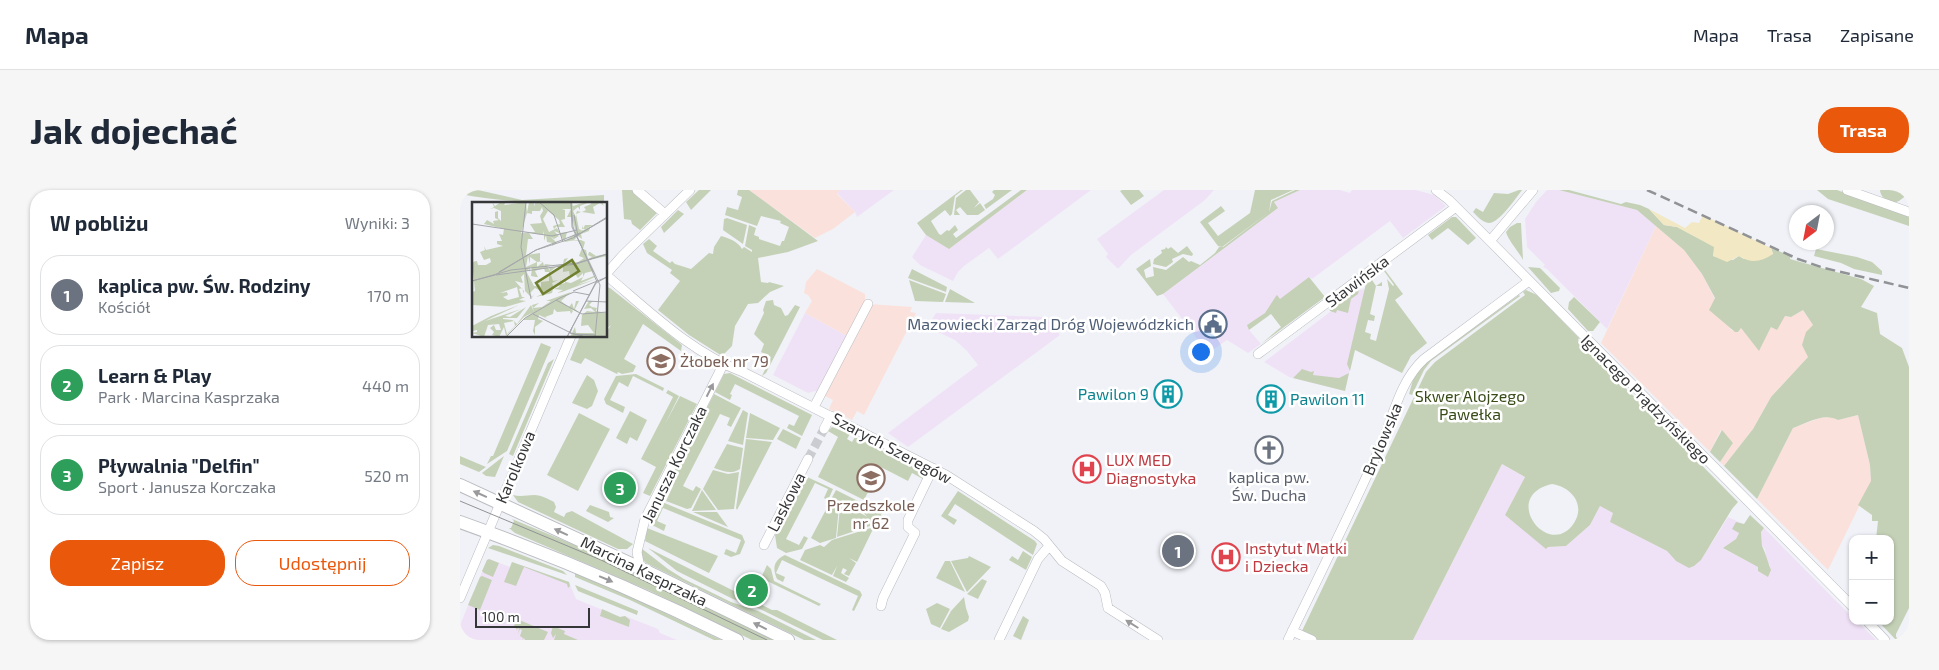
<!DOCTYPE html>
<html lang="pl">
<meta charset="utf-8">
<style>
body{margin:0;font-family:"Exo 2",sans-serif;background:#f6f6f7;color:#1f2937}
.controls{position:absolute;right:15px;bottom:15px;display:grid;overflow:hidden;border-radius:10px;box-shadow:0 1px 4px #0004}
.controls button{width:45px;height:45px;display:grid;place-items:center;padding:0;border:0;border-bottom:1px solid #e0e1e3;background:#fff;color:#1f2937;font:25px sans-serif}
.compass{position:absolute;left:1329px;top:15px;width:45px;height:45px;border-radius:50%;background:#fff;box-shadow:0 1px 4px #0004;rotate:212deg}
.scale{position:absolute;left:15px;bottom:12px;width:115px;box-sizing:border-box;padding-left:5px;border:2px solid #353638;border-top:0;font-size:14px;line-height:18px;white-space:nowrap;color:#353638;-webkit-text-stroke:4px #fff;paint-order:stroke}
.you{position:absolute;left:740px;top:161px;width:18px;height:18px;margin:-12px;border:4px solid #fff;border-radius:50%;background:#1a73e8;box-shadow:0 0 0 8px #1a73e833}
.badge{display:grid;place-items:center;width:32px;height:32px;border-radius:50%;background:#ea580c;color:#fff;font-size:16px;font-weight:700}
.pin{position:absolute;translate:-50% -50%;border:2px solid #fff;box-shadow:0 1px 5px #0006}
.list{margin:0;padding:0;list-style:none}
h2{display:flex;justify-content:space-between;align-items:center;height:65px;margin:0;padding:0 20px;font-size:21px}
h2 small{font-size:16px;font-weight:400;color:#747a83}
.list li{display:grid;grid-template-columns:32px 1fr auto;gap:15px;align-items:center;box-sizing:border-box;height:80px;margin:0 10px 10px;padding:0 10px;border:1px solid #e0e1e3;border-radius:20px}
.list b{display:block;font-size:19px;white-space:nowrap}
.list p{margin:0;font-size:16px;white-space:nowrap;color:#747a83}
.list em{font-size:16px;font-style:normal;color:#747a83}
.actions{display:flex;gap:10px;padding:15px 20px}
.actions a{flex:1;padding:11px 0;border:1px solid #ea580c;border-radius:20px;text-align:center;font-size:18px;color:#ea580c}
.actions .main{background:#ea580c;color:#fff}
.map{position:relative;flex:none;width:1449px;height:450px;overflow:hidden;border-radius:20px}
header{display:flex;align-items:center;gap:30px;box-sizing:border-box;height:70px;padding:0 25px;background:#fff;border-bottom:1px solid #e0e1e3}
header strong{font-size:24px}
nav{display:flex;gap:28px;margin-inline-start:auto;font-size:18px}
.intro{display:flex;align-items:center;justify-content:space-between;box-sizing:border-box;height:120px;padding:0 30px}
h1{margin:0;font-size:35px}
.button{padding:12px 22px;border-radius:20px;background:#ea580c;color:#fff;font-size:18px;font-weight:700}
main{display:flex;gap:30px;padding:0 30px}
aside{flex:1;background:#fff;border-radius:20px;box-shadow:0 1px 4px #0004}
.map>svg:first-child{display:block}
.commercial{fill:#f0e2f6}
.industrial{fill:#fbe1db}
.green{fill:#c5d1b7;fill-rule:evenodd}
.sand{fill:#f2e8c3}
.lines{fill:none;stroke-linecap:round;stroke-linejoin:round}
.street-tunnel{stroke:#cbccd1;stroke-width:9;stroke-dasharray:9 4.5;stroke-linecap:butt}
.street-casing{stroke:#babcc0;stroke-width:10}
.secondary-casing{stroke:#babcc0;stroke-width:14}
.street{stroke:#fff;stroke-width:9}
.secondary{stroke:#fff;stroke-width:12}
.tram{stroke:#909295;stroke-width:1}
.rail{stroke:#909295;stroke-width:2.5;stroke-dasharray:10 5;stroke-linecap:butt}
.oneway{fill:#9a9a9c}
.labels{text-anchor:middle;stroke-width:5;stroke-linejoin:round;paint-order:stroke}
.street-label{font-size:16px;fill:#353638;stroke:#fff}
.service-label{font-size:16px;fill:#4e5e75;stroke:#fff;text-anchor:end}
.education-label{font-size:16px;fill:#785e54;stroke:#fff;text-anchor:start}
.culture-label{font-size:16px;fill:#0d838f;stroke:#fff;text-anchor:end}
.park-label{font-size:16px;fill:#384b18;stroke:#fff}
.health-label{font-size:16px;fill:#be3a42;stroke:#fff;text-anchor:start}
.worship-label{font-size:16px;fill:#5b616d;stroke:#fff}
.inset-road{fill:none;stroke:#a5a7ab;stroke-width:1}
.view{fill:#70802f;fill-opacity:0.15;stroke:#70802f;stroke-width:2.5}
.inset-edge{fill:none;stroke:#353638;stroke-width:2.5}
</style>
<header>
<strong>Mapa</strong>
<nav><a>Mapa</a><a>Trasa</a><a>Zapisane</a></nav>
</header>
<div class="intro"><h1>Jak dojechać</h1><a class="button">Trasa</a></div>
<main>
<aside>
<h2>W pobliżu<small>Wyniki: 3</small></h2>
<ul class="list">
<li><span class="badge" style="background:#6b7280">1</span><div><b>kaplica pw. Św. Rodziny</b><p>Kościół</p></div><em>170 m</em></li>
<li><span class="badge" style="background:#2e9e5b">2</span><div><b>Learn &amp; Play</b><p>Park · Marcina Kasprzaka</p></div><em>440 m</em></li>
<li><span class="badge" style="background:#2e9e5b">3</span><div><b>Pływalnia &quot;Delfin&quot;</b><p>Sport · Janusza Korczaka</p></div><em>520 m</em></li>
</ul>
<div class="actions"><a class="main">Zapisz</a><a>Udostępnij</a></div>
</aside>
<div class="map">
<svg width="1449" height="450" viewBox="0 0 1449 450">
<rect width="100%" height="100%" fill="#f0f2f7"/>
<!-- commercial -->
<path class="commercial" d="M380 0H434L397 27 395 22 377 3Z
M567 0H631L538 69 529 58 504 76 498 82 493 91 460 75 452 67 466 45 489 58Z
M704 0H754L745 10 671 65 659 78H657L646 67 648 64 637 49Z
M840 0H880L890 3 892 0H956L974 5 986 16 943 48 930 31 852 89 849 87 811 117 800 128 788 134 789 140 801 154 788 163 767 150 748 163 703 104 818 18 814 12Z
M1087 0H1099L1177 20 1196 36 1147 139 1087 79 1083 77 1085 75 1067 57 1065 29 1076 12Z
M908 99 885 201 829 187 804 172 899 100Z
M345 123 387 146 358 202 355 201 348 203 313 185Z
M476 123 586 127 600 145 448 257 428 243 518 175 507 161 495 150 467 137Z
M1042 274 1065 287 1045 325 1088 357 1106 356 1130 335 1140 316 1153 323 1151 332 1207 361 1216 371 1243 366 1245 361 1252 353 1268 327 1290 337 1279 343 1276 349 1264 359 1310 383V375L1306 369 1305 359 1302 356 1301 342 1304 338 1393 428V431L1400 434 1416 450H953Z
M29 369 50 377 52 372 109 392 116 409 160 427 165 426 198 439 200 443 217 450H0V435L27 370Z"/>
<!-- industrial -->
<path class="industrial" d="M289 0H380L377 4 395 22 373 39 355 48Z
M1196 36 1224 60 1242 84 1271 140 1278 142 1281 138 1299 160 1311 137 1325 126 1331 127 1343 120 1353 135 1348 167 1311 207 1293 239 1264 276 1260 272 1273 253 1261 240 1250 262 1141 153Z
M357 79 405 104V113L408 114 452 117 450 122 456 123 404 225 397 221 392 230 369 219 373 210 363 205 387 146 345 123 352 111 348 105 344 103 346 92Z
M1398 225 1410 275 1411 292 1368 380 1297 309 1333 238 1360 228 1372 227 1378 230Z"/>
<!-- green -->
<path class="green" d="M0 0H18L62 10 144 5V14C96 14 48 13 0 4Z
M162 0H172L198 22 180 40 172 34 171 30 164 29Z
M239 0H251L231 20 226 12Z
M278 0H289L358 51 328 62 298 68 301 92 308 93 309 92 324 96 310 102 298 113 288 114 275 136 272 156 262 166 229 145 198 120 220 91 210 83 212 80 187 63 183 54 189 49 197 56 193 61 210 73 212 71 215 74 231 79 249 63 253 64 254 57 261 46C268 48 278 51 282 59L284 57 292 62V60L285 56 289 35 296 38 294 45 299 47V49L320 56 322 51H324L329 37 320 33 321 31 301 26 297 36 265 25 267 17 278 20 282 7 277 5Z
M501 0H503L495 6 492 24 490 26 485 20 471 31 479 44 481 45 487 40 489 41 495 35 498 40 493 44 496 48 561 0H567L489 59 466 45 457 33Z
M506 0H510L519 12 514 18 520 13 525 20 518 25H507L500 17 496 20 500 25H494L496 8Z
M534 0H552L526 19 524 15 533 9 535 5 532 2Z
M662 0H679L684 6 671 15 660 1Z
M795 0H833L811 10 809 22 762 57 758 56 740 32 761 16 765 21 748 33 758 46 790 23Z
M835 0H840L814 12 818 18 703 104 697 106 676 79 690 69 691 76 684 80 686 88 694 86 693 77 706 80 723 67 729 72 731 71 740 75 755 63 759 57H763L809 22 812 11Z
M1059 0H1062C1056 8 1039 33 1029 33 1022 32 1017 26 1013 22L1016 18 1023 22 1034 3 1048 4Z
M1099 0H1109L1161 14 1166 12 1180 15 1189 19 1204 35 1217 37 1255 57 1253 66 1273 70 1279 66 1284 69 1313 64 1311 58 1331 66 1330 69 1401 89 1414 96 1401 117 1417 123 1420 144 1442 158 1449 177V418L1436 444V447L1441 450H1436L1418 431H1430V349H1416L1418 331H1412V325L1398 315 1411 291 1410 275 1398 225 1378 230C1364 222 1347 233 1333 238L1297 309 1264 276 1293 239 1311 207 1348 167 1342 155 1346 142 1353 135 1343 120 1331 127 1325 126 1317 140 1311 137 1299 161 1281 138 1278 142H1275L1249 120 1255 108 1242 84 1224 60 1177 20Z
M1357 0H1377L1449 26V36L1368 9Z
M1420 0H1440L1449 2V4C1445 6 1442 9 1439 11 1431 15 1420 8 1420 0Z
M218 20 224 24 204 43 201 37Z
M992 27H996L1016 48 1008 55 988 38 972 50 968 45Z
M267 28 287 35 283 54 263 40 264 29Z
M1057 33H1061L1063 70C1059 62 1048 50 1046 42L1050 37Z
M727 56 733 64 732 66 723 64 712 69 713 72 706 77 693 74 694 69 702 63 701 60 705 59 706 57 708 59 711 57 718 63Z
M1356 59 1397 67 1412 72 1422 81V85L1394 79 1381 73 1354 66Z
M1068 77 1080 78 1100 98 1099 101 1091 103Z
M452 79 487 97 486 102 448 88Z
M925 80 943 104 935 110 967 153 951 166 942 183 895 160 890 181 887 174 907 89 911 86 914 88 912 90 916 96 922 92V96H916L910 124 915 126 914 131 908 130 905 142 911 144 910 149 916 151 929 99 927 89 933 96 934 95 924 81Z
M849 87 865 107 801 154 821 137 811 124 789 140 787 135 805 123 816 106 817 105 820 109Z
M449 90 486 104 483 112 455 111Z
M900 94 898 104 891 109 888 123 877 120 876 123 870 121 869 117Z
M147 97 150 98 222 155 221 161 183 134 164 169 176 176 173 182 162 184 158 182 157 184 125 168 121 174 110 170 120 146H146V142L151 135 146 139Z
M490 99 515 113 485 112Z
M1066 100 1077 105 1119 148 1118 150 1278 312 1272 319 1241 370 1234 376 1229 378 1216 371 1207 361 1150 332 1153 323 1140 316 1130 335 1106 356 1088 357 1086 359 1045 325 1065 287 1042 274 953 450H856L841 443 966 182 975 172 1065 105 1063 102ZM1092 294C1111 297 1126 314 1114 333 1089 371 1039 306 1092 294Z
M1059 105 1060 106 971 171 964 180 952 205 949 204 954 186 964 174Z
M1114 107 1140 132 1133 141H1128L1108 119 1109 112Z
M313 110 314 115 321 118 325 126 328 125 335 115 340 117 306 183 302 186 311 167 301 162 304 154 294 144 304 123 303 120 306 111Z
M81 153 91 157 47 261 27 274 31 266H33Z
M94 169 53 266 49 264 88 173Z
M842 179 851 182 854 181 853 185 879 188 889 183 885 201 833 188Z
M270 183 352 225 342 246 327 238 329 234 334 236 339 226 275 194 270 204 272 205 270 210 255 202 264 184Z
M176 184 204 198 203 201 173 186 168 197 159 192 150 210 165 217 163 223 146 214 144 209 156 186Z
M127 185 134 190 138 201 132 216 127 219 112 213Z
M208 200 219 206 205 234 220 206 237 214 190 306 183 303 196 277 181 269 213 207 206 203Z
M254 204 281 218 271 237 267 235 270 228 260 224 223 296 233 301 236 296 241 299 231 318 227 319 206 311 213 296 212 287Z
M283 220 288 223 283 255 268 251Z
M170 221 187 230 177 251 170 247 167 254 156 248Z
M119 223 150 239 118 301 87 285Z
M290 223 320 238 313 250 286 248Z
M372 237 390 244 387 249 392 252 395 247 466 283 463 289 452 283 448 291 415 274 408 287 414 290 404 310 358 287 378 247 368 241Z
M323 239 341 248 336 259 317 249Z
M1262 240 1273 253 1260 272 1250 262Z
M286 249 312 252 277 320 276 318Z
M267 254 283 258 280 279C270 285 264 281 254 278Z
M0 266 26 277 19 282 0 274Z
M44 266 35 287 26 286 22 283Z
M253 280 268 284 279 282 274 319 258 320 243 299Z
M345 286 373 299 368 310 364 308 368 299 355 293 326 349 339 355 344 346 348 348 342 359 326 363 317 358 315 345Z
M242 300 256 320 232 321Z
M376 300 404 314 401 322 391 320 370 311Z
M498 301 575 351 577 354 573 365 495 314 488 325 497 330 494 335 481 326Z
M53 305C61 307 67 305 74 305 82 305 88 309 94 312L96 317 94 322 104 327 106 323 112 321 173 354 167 359H158L58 312Z
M202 312 282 345 285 352 280 364 271 367 264 364 266 359 276 363 281 350 203 318 197 331 206 335 204 341 188 333 198 313Z
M370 312 379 316 376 348 360 353 351 348Z
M130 315 149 322 150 327 154 328 148 332 126 321Z
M405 315 422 323 416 334 377 347 380 317C389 321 400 321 407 327L402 321Z
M233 322H257L268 337Z
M1290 325 1304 338 1301 342 1302 356C1304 359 1309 375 1311 380L1308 387 1298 381V377L1263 358 1276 349 1279 343 1272 339 1276 332 1284 334Z
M52 329 151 370 314 450H292L190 401 55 343 49 338H51L54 331Z
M414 337 397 372 389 368 396 373 389 386 384 384 387 380 383 378 381 383 389 388 386 392 373 386 377 376 372 385 340 370 345 360 360 355 364 357 372 350Z
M187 338 258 366 249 383 185 351Z
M33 355 39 356 103 381 107 385 28 358Z
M181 358 208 379 224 389 271 412 298 421 356 450H344L186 373C181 369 179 363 181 358Z
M188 358 312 420H317L377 450H363L300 419 273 409 217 381Z
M563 361 572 367 566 380 549 370 552 366 558 370Z
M325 365 400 401 402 405 394 421 392 420 398 406 322 370 316 383 325 387 323 392 317 389C312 378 314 370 325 365Z
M509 366 531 377 507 402 491 371 508 368Z
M29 369 39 373 33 387 24 383 22 381 27 370Z
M485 371H490L505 402 476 388Z
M52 372 109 392 110 396 108 398 107 394 64 377 56 396 44 392Z
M307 375 311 379 314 391 361 414 359 416 301 388Z
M115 383 178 410 261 450H254L170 410 115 387Z
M22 386 32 390 20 420 8 415 20 387Z
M522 389 527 391 518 409 507 404Z
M115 395 178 421 177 425 118 401Z
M504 407 506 418 509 427 508 431 489 442 481 439 491 421Z
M477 413 490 419 480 438 471 434 466 419Z
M142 419 160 427 165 426 170 430 169 437 140 426Z
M563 426 569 430 561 450 553 446Z
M57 429 88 442 84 450H65L64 448 62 450 63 448 60 446 62 440 60 439 58 444 59 439 58 438 57 440 54 436Z
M93 436 105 441 104 444 118 450H94L96 444 93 448 91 443Z"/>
<!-- sand -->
<path class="sand" d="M1189 19 1225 38 1232 32 1239 33 1243 25 1311 58 1313 64C1301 72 1291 74 1279 66L1267 72 1253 66 1254 57 1217 37 1204 35Z"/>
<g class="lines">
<!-- street-tunnel -->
<path class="street-tunnel" d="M348 269 364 239"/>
<!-- street casing -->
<g class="street-casing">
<path id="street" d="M177 0 205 24
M976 0 989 10 1030 51 1393 417
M1387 0 1449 22
M1030 51 1073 0
M146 84 163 65 230 0
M146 85C188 120 231 163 283 182L486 285 574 341 584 349 602 371 641 396 645 403 648 418 698 450
M798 164 996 17
M354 217 408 114
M364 239 371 226
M304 355 348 269
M180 378 177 362 185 329 264 173
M0 408 111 146
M421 416 423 408 455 343 448 337V330L473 278
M1407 431 1425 450
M832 441 852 450
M539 450 578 369 589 356
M828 450C859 386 891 322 920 257 933 228 939 192 964 169L1069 91"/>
</g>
<!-- secondary casing -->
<g class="secondary-casing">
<path id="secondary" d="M0 295 180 378 328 450
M0 332C95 366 187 405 277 450"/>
</g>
<!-- street -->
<use href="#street" class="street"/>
<!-- secondary -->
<use href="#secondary" class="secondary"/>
<!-- tram -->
<path class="tram" d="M0 311 141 370 307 450"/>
<!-- rail -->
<path class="rail" d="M1187 0 1338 69 1364 78 1449 98"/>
</g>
<!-- one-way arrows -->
<defs><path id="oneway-solid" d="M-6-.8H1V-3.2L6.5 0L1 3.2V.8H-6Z" transform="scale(1.25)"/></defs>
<g class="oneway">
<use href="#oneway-solid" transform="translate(250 200) rotate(-63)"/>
<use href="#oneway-solid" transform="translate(20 304) rotate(-156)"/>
<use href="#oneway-solid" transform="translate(101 342) rotate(-155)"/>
<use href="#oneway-solid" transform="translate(146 389) rotate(23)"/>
<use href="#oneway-solid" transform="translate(672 434) rotate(-148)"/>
<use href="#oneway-solid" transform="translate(300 436) rotate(-154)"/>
</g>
<!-- icons -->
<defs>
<g id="civic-ring" transform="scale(1.4375)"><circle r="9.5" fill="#fff" stroke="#5c6f8a" stroke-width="1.5"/><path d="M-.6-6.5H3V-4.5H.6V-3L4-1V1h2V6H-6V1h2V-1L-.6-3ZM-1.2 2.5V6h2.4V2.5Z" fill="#5c6f8a"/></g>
<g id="school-ring" transform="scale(1.4375)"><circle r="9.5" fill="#fff" stroke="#8d6e63" stroke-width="1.5"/><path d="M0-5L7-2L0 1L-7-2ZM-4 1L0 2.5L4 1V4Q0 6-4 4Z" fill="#8d6e63"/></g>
<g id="building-ring" transform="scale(1.4375)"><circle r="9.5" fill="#fff" stroke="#0f9aa8" stroke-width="1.5"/><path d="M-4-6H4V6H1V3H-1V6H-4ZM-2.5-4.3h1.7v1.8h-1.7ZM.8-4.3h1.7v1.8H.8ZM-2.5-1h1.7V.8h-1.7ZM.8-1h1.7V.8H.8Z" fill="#0f9aa8"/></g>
<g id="church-ring" transform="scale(1.4375)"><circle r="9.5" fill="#fff" stroke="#6b7280" stroke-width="1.5"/><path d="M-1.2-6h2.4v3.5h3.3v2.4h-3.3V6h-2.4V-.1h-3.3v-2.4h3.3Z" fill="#6b7280"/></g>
<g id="hospital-ring" transform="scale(1.4375)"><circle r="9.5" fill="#fff" stroke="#e0444e" stroke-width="1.5"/><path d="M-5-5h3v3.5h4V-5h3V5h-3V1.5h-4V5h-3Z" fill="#e0444e"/></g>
</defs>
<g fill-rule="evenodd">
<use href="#civic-ring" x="753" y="134"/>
<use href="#school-ring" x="201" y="171"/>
<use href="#building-ring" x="708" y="204"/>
<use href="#building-ring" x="811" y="209"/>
<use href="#church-ring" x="809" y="260"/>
<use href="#hospital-ring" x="627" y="279"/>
<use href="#school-ring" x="411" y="288"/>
<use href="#hospital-ring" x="766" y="367"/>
</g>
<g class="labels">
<!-- street labels -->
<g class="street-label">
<text transform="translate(897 91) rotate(-37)" y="6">Sławińska</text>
<text transform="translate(1186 209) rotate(45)" y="6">Ignacego Prądzyńskiego</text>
<text transform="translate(922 249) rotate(-67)" y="6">Brylowska</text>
<text transform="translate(432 258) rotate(28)" y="6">Szarych Szeregów</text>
<text transform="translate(214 274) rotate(-64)" y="6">Janusza Korczaka</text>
<text transform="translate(55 277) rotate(-67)" y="6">Karolkowa</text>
<text transform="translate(326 312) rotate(-63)" y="6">Laskowa</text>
<text transform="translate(184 381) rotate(26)" y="6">Marcina Kasprzaka</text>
</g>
<!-- service labels -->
<g class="service-label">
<text x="734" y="140">Mazowiecki Zarząd Dróg Wojewódzkich</text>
</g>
<!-- education labels -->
<g class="education-label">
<text x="220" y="177">Żłobek nr 79</text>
<text x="411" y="321" text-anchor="middle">Przedszkole<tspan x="411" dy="18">nr 62</tspan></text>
</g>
<!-- culture labels -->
<g class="culture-label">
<text x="689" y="210">Pawilon 9</text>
<text x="830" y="215" text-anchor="start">Pawilon 11</text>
</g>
<!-- park labels -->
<g class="park-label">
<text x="1010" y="212">Skwer Alojzego<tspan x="1010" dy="18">Pawełka</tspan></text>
</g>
<!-- health labels -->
<g class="health-label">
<text x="646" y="276">LUX MED<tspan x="646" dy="18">Diagnostyka</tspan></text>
<text x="785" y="364">Instytut Matki<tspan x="785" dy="18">i Dziecka</tspan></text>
</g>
<!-- worship labels -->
<g class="worship-label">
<text x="809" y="293">kaplica pw.<tspan x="809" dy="18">Św. Ducha</tspan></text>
</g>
</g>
<!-- overview -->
<g transform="translate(12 12)">
<rect width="135" height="135" fill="#f0f2f7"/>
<path d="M20 0 23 4 29 0H34L32 3 54 0 55 11 57 0H62L63 5V0H100L101 4 113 0H130L132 4 128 1 121 5 123 12 110 10 114 8 112 5 119 2 118 0 108 4V8L106 5 101 9 104 15V12L105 9 109 10 104 12 107 27 111 29 113 27H110V23L111 27 113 23H121L110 29 118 25 117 29 109 32 110 37 106 34 109 31 102 38 93 40 87 31 82 29 87 34 82 37 78 34 85 41 80 44 81 41 75 40 74 33 72 39V29L71 33 57 31 61 37H56L54 53 68 51V59H71L65 60 58 55V62L56 54 54 65 65 60V65L71 60 72 64 73 62 81 63 75 64 78 69 77 65H84L78 70 81 79 86 78 80 81 82 87 87 85 89 77V82L93 81 94 76V80L99 81 111 75V71L106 76 103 72 98 74 97 69 91 70V64H83L91 62 92 57 96 56 92 62 102 59V67V63L112 56 107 54 110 46 106 39H98L109 38 113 40 111 47 114 48 116 57 120 55 116 53 117 50H118L124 54 134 52V53L135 54 117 58 125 75 121 69 113 71 109 79 122 74 123 75 105 83 124 77 90 90 85 91 91 88 81 87 80 91 64 95 80 87 71 90 63 86 58 91 60 95 62 92 60 96 53 89 52 72 49 75 51 81 43 79 52 89V92L50 86 47 87 50 95H53L47 98 54 99 33 105 0 103V90L3 89 0 60 5 59 6 63H14L19 60 18 56 12 58 8 50 13 48 12 44 14 48 31 44 25 42V39H30L27 32 31 33 32 27 12 22 15 18 22 22 21 19 27 18 23 16V10L26 9V16L29 19V9L22 6 18 7 22 5ZM70 5 71 9 68 14 70 21 58 22 63 30 49 31 55 11 60 12V9H68ZM90 7H99L95 15H100L104 31 93 39 95 30 88 31 85 26 77 30 71 17 76 9 87 18 88 22 81 24 82 27 85 24 86 25H93L89 18 93 17V8ZM58 65 60 67 59 74 64 75H66L63 69 72 66 73 70H77V79L69 80V85L65 80V84H62L54 69 57 67 58 70ZM45 85 47 95 36 98 31 95 36 93 35 90 28 91ZM99 90 89 99 97 105 100 101 102 107 104 99H107L103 107 107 111 99 107 101 109 99 112 98 109 85 110 82 107 81 112 73 115 76 117 67 113 66 117 71 119 63 125V133L61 129 63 118H51L35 135 51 118 60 111 52 115 34 134 32 125 27 135 20 133 22 130 18 126 22 123 24 128H29L27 122 16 123 12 135 0 131 5 130V128L1 129 0 124 19 114 47 103 13 119 49 107 33 114 38 115 54 105 45 116H31V117L40 118 42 119 32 121 35 132 43 124 42 119 45 122 59 103 62 110 60 103 67 101 61 106 70 105 79 99H74ZM117 99H121L117 103 120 105 122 100 120 105 125 106 124 109 135 111V135H98L103 125 104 131H122L116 123 109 124 110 113 115 109 123 110 119 106 112 107Z" fill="#c5d1b7" fill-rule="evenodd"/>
<path class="inset-road" d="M54 0 49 45 59 97M67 0 82 13 91 40M99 0 100 25 128 83 123 135M99 0 101 25 125 80M102 13 106 34M0 22 80 34 105 28M102 35 135 16M27 70 64 48 108 31M24 73 104 62 135 52M0 79 23 73 64 48 101 36 135 15M0 79 39 68 105 61 135 52M101 89 135 75M84 98 110 112 135 110M114 99 135 100M61 112 101 132 124 133M100 126 98 131 111 134M34 135 53 116 88 96 102 90 118 93M95 135 125 78M95 135 124 81 135 75"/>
<path class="view" d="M100 58 107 69 71 92 64 81Z"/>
<rect width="135" height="135" class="inset-edge"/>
</g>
</svg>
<div class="controls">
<button>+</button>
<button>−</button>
</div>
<svg class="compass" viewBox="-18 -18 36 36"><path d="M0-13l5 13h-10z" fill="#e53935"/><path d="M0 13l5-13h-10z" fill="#747a83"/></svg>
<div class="scale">100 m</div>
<div class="you"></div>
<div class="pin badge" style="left:718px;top:361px;background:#6b7280">1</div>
<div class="pin badge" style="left:292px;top:400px;background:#2e9e5b">2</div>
<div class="pin badge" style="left:160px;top:298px;background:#2e9e5b">3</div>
</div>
</main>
